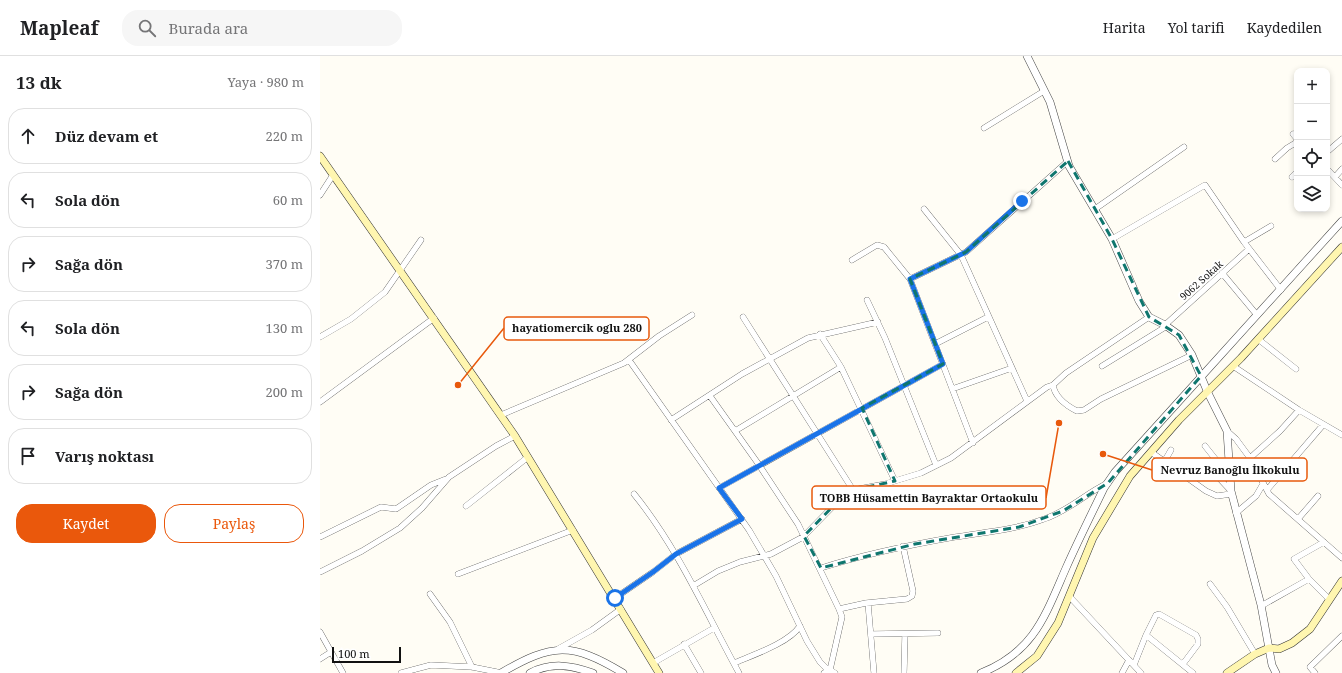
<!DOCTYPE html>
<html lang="tr">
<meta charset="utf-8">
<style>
body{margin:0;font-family:"Noto Serif",serif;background:#f6f6f6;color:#202124}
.controls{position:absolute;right:12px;top:12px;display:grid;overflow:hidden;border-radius:8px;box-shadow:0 2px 6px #0003}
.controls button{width:36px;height:36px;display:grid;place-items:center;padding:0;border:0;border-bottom:1px solid #e0e0e0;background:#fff;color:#202124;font:20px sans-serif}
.scale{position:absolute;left:12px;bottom:10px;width:69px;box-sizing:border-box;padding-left:4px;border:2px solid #111;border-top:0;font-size:11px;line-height:14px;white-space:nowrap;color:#111;-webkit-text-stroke:3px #fff;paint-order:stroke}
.stop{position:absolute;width:12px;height:12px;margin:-9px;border:3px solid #1a73e8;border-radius:50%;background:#fff}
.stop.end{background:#1a73e8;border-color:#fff;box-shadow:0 1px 4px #0008}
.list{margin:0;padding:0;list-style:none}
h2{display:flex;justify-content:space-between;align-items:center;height:52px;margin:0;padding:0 16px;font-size:17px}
h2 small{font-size:13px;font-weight:400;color:#757577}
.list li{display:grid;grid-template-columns:26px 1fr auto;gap:12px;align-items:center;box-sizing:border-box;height:56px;margin:0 8px 8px;padding:0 8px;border:1px solid #e0e0e0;border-radius:16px}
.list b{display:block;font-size:15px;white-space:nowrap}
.list em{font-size:13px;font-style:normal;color:#757577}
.actions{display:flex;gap:8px;padding:12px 16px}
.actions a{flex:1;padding:9px 0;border:1px solid #ea580c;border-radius:16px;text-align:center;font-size:14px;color:#ea580c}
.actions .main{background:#ea580c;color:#fff}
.icon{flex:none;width:22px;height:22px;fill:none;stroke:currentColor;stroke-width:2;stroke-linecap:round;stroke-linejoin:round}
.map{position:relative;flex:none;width:1022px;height:617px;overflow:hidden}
header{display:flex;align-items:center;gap:24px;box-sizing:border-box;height:56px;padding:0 20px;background:#fff;border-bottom:1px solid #e0e0e0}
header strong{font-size:19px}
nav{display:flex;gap:22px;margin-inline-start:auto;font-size:14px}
.search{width:280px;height:36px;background:#f6f6f6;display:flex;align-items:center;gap:10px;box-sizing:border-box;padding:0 14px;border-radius:16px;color:#757577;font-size:15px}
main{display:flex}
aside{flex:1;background:#fff}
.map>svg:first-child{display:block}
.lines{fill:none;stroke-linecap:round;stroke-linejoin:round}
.minor-casing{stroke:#444;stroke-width:6}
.tertiary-casing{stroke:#444;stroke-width:8}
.secondary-casing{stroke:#333;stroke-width:8}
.minor{stroke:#fff;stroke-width:5.5}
.tertiary{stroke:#fff;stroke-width:7}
.secondary{stroke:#fff6b0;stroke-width:7}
.route{stroke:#1a73e8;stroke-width:5}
.marked{fill:none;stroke:#0f766e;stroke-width:3;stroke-dasharray:8 5;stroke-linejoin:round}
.labels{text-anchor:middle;stroke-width:4;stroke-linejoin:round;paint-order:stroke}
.street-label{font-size:10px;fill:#111;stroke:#fff}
.leader{fill:none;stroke:#e8590c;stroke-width:1.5}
.callout-dot{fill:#e8590c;stroke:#fff;stroke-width:1.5}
.callout{fill:#fff;stroke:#e8590c;stroke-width:1.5}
.callout-label{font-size:11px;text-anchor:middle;font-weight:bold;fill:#111}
</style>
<header>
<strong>Mapleaf</strong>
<div class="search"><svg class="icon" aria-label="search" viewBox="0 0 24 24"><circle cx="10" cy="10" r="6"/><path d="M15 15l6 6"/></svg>Burada ara</div>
<nav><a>Harita</a><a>Yol tarifi</a><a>Kaydedilen</a></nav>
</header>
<main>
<aside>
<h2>13 dk<small>Yaya · 980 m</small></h2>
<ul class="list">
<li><svg class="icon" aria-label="ahead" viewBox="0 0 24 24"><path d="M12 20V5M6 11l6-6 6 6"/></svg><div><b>Düz devam et</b></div><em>220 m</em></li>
<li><svg class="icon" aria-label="left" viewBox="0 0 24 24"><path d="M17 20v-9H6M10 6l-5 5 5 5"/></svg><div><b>Sola dön</b></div><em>60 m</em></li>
<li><svg class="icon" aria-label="right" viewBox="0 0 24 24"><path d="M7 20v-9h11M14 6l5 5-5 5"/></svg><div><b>Sağa dön</b></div><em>370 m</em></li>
<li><svg class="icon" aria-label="left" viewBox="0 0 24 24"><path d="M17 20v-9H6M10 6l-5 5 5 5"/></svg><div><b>Sola dön</b></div><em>130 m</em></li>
<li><svg class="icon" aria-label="right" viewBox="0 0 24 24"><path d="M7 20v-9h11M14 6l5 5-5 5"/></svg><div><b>Sağa dön</b></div><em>200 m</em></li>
<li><svg class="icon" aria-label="arrive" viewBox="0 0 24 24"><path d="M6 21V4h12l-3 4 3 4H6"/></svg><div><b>Varış noktası</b></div></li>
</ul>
<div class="actions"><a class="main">Kaydet</a><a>Paylaş</a></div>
</aside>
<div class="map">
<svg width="1022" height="617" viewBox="0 0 1022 617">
<rect width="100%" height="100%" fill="#fffdf5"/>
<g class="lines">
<!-- minor casing -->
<g class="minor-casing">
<path id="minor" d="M664 72 724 35
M973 78 977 83
M1007 96 1022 83
M955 103 967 92 977 86
M1007 113 1022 129
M972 121 977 116
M1015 121 1022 113
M0 139 13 119
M604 153 641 199 707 345
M775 153 864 91
M792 183 885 129 924 186 961 234
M924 186 951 170
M532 204 557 189 564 191 590 223 653 387
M902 217 937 259
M590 223 646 196 748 105
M547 244 565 282 616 409
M423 261 533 434
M829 261 746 317 733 329C735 341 747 350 757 355L764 354 781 343 872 299
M845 269 929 193
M500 278 521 311 575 425
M0 281 31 263 65 236 101 184
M938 283 976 313
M615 288 668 261
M309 304 429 474 456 520 487 585 500 606 506 612 515 617
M782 310 847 270
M913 310 979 354 1022 379
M632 333 692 312
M390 340 437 406 478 468 519 553 522 561 510 614 504 617
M0 346 114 262
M181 359 304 307 339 280 372 259
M351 364 422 318 488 282 558 266
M415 375 521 311
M907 375 916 383 930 402 949 438 1022 502
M885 390 897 405 909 413
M831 396 886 435 897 440 911 438
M930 402 960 375 979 354
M844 406 851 394
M885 407 911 435
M399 432 623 308
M947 434 1003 369
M314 438C358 492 386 557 419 617
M146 450 208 401
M916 457 936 440 943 428
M978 463 998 440
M0 481 61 451 76 453 111 429 126 423
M1004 486 974 503 989 523 1009 543
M501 512C545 498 589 489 635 481 665 476 695 474 724 463 747 456 766 437 788 427
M0 516 42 495 80 472 102 452 129 421 176 390 195 380
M138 518 253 474
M890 528 907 551 935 598
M373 530 398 515 420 506 451 498 483 481 522 441 533 434 565 428 601 417 631 402 727 331 733 329
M110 538 130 566 152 611
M749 540 821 617
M295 542 333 516 356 498 422 463
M548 547 554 617
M941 550 989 523
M519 553 546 547 587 543 592 540 593 535 583 490
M0 576 23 617
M551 578 618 577
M364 588 381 617
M238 593 272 574 301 553
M0 603 11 596
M333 607 394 572
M414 607C433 599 469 587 480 570
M863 608 878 588V583L876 579 839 558 836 559 826 579 873 617
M814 609 826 579
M81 617 111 609 152 611 182 617
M584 617 585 578
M802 617 809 604
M995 617 990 611 1022 580"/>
</g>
<!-- tertiary casing -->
<g class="tertiary-casing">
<path id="tertiary" d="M707 0 730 46 749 110 792 183 819 245 829 261 845 269 859 279 872 299 888 337 907 375 911 435 941 549 952 609 956 617
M181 617C232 587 252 586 303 617
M210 617C231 606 251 609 273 617
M661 617C714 596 725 560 746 512 758 485 771 459 784 432L795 416 1022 165"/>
</g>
<!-- secondary casing -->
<g class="secondary-casing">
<path id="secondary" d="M0 100 195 380 339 617
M696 617 717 600 738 567 773 482 810 420 859 364 921 302 1022 191
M907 617 935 598 949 592 959 593 972 587 990 573 1022 525"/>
</g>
<!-- minor -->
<use href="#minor" class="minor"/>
<!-- tertiary -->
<use href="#tertiary" class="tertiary"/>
<!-- secondary -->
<use href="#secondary" class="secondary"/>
</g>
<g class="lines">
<!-- route -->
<path class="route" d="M295 542 333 516 356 498 422 463 399 432 623 308 590 223 646 196 702 145"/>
</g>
<!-- marked area -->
<path class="marked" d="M748 105 792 183 829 261 859 279 881 320 788 427 743 455 699 471 595 488 501 512 484 480 522 441 533 434 575 425 542 352 623 308 590 223 646 196Z"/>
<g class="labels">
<!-- street labels -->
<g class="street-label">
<text transform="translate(881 224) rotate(-42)" y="4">9062 Sokak</text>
</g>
</g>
<!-- callouts -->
<path class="leader" d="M138 329L184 272M783 398L832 414M739 367L726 442"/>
<g class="callout-dot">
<circle cx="138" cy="329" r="4"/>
<circle cx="783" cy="398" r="4"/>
<circle cx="739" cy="367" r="4"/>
</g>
<g class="callout">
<rect x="184" y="261" width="145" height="23" rx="4"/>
<rect x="832" y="402" width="155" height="23" rx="4"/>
<rect x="492" y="430" width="234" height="23" rx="4"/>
</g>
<g class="callout-label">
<text x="257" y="276">hayatiomercik oglu 280</text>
<text x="910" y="418">Nevruz Banoğlu İlkokulu</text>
<text x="609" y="446">TOBB Hüsamettin Bayraktar Ortaokulu</text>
</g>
</svg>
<div class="controls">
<button>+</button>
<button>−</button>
<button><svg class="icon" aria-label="locate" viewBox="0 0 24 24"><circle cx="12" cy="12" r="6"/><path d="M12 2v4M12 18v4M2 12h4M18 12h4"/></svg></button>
<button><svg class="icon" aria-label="layers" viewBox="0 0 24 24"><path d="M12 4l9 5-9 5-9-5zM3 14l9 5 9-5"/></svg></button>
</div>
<div class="scale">100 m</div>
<div class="stop" style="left:295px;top:542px"></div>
<div class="stop end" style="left:702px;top:145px"></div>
</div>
</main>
